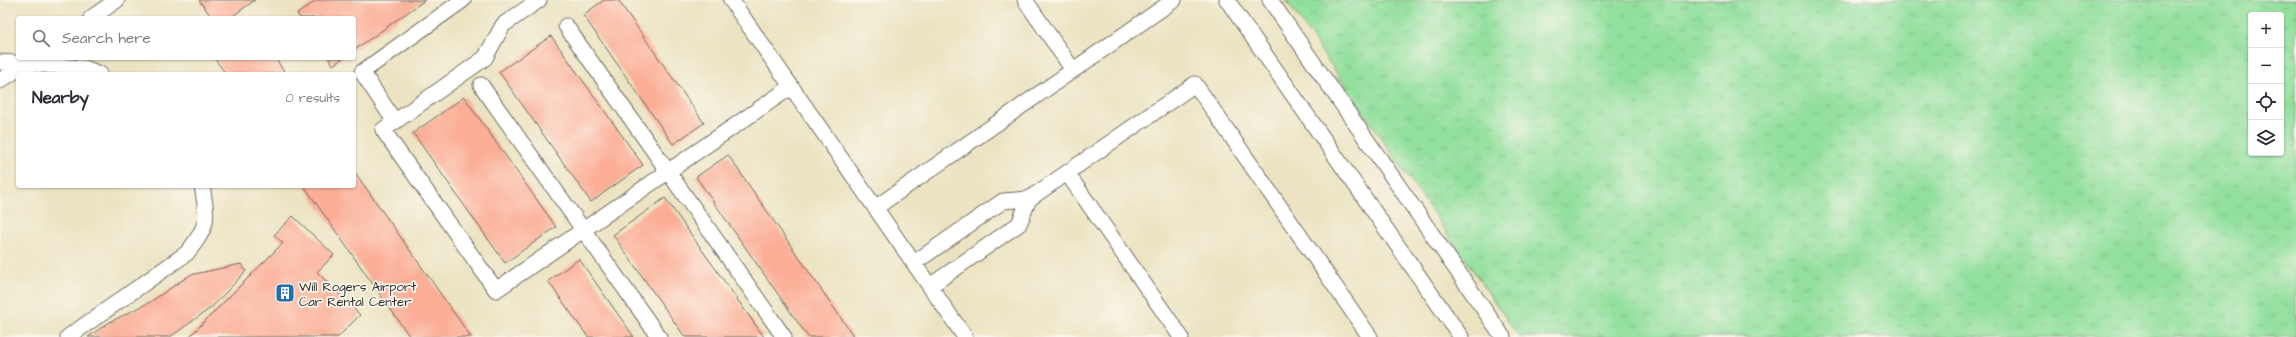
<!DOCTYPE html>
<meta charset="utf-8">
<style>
body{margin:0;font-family:"Architects Daughter",sans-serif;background:#f2f2f3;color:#2b2b33}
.controls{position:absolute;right:12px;top:12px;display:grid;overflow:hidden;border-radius:4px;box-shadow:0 1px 3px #0004}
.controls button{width:36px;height:36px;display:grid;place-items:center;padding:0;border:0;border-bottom:1px solid #e1e1e2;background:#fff;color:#2b2b33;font:20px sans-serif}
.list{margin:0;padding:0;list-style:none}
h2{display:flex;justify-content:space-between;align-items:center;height:52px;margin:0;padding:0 16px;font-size:17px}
h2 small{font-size:13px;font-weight:400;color:#7c7c81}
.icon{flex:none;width:22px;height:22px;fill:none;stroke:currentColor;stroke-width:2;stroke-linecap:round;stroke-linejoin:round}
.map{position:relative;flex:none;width:2296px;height:337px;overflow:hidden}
.search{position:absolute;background:#fff;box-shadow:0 1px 3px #0004;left:16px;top:16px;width:340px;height:44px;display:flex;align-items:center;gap:10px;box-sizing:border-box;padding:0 14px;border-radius:4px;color:#7c7c81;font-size:15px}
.panel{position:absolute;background:#fff;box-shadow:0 1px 3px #0004;left:16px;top:72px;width:340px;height:116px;border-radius:4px}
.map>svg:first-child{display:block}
.grass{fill:url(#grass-tufts);stroke:#5f8664;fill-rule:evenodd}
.building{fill:#fbad95}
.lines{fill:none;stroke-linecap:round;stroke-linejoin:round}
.lane-casing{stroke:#6e6b60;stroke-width:17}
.lane{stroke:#fff;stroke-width:15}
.labels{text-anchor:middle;stroke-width:3.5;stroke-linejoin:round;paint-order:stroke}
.poi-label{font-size:13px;fill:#2b2b2b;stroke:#fbf7ec;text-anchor:start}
</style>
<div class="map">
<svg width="2296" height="337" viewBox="0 0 2296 337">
<defs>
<pattern id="grass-tufts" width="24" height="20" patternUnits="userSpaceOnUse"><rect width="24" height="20" fill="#93e09e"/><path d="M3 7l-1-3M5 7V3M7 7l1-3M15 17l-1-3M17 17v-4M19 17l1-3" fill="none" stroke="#7fc088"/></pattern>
</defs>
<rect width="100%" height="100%" fill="#fbf7ec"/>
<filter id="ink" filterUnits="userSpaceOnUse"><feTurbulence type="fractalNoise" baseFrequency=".025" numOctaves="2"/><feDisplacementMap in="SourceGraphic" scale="8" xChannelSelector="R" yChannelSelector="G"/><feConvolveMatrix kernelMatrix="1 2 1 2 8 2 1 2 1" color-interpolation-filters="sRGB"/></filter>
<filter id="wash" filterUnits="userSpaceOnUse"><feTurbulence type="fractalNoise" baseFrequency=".012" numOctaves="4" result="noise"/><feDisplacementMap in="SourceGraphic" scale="16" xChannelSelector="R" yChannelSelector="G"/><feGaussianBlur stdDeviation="0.9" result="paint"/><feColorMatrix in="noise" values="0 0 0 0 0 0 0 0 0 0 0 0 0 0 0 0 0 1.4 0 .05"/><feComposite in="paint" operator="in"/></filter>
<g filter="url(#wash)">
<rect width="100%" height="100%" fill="#ebe3c1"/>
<!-- grass -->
<path class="grass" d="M1286 0H2296V337H1519ZM2251 15H2281V153H2251Z"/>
<g id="blocks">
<!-- building -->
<path class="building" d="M199 0H255L230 18H212Z
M317 0H425L354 50V18H300L297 14Z
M604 0H618L704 123 673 144 583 15Z
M551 36 643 165 591 202 499 72Z
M214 58H275L286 74H226Z
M328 58H343L333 65Z
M464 97 556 227 505 263 413 133Z
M728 155 854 337H808L696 177Z
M354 171 471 337H410L304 186H354Z
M665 198 764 337H685L613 235Z
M293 216 334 255 317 272 360 315 338 337H189L283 243 274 235Z
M579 259 634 337H588L548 281Z
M241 264 246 271 212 307 170 337H88L108 323 150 302 190 275Z"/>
</g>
</g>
<g filter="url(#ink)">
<use href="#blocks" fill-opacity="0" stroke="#6e6b60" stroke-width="1"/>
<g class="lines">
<!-- lane casing -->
<g class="lane-casing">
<path id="lane" d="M539 0 503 25 485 58 383 130 496 290 791 87
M731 0 965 337
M1025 0 1073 70
M1227 0 1461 337
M1270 0 1503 337
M91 18 117 0
M566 26 784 337
M0 62 84 68 100 74
M0 81 28 62
M481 85 659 337
M395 122 362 72 463 0
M1067 173 1181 337
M875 208 1174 0
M914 263 1003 201 1029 199 1195 84 1370 337
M930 286 1019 224 1029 199
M68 337 187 253C209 225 208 220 202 186"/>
</g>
<!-- lane -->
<use href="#lane" class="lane"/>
</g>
</g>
<!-- icons -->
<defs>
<g id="building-square" transform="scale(1)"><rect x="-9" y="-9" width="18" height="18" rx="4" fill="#1f6fb2" stroke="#fbf7ec"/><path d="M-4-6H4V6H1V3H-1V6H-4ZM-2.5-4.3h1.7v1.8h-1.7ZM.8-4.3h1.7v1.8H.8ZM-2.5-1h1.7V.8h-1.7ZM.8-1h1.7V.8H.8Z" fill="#fff"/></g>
</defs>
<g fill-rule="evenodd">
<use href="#building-square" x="285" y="293"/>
</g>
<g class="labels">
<!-- poi labels -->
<g class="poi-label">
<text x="299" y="291">Will Rogers Airport<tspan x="299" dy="15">Car Rental Center</tspan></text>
</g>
</g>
</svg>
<div class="controls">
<button>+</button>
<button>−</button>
<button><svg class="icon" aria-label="locate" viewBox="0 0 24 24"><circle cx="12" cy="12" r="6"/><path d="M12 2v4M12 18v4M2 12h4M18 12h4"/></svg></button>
<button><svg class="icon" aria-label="layers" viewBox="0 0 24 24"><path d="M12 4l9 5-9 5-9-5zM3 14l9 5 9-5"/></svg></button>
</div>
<div class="search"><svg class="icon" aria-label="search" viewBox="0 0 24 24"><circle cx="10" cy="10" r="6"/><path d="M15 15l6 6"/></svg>Search here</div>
<section class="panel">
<h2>Nearby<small>0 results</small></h2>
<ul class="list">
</ul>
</section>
</div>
